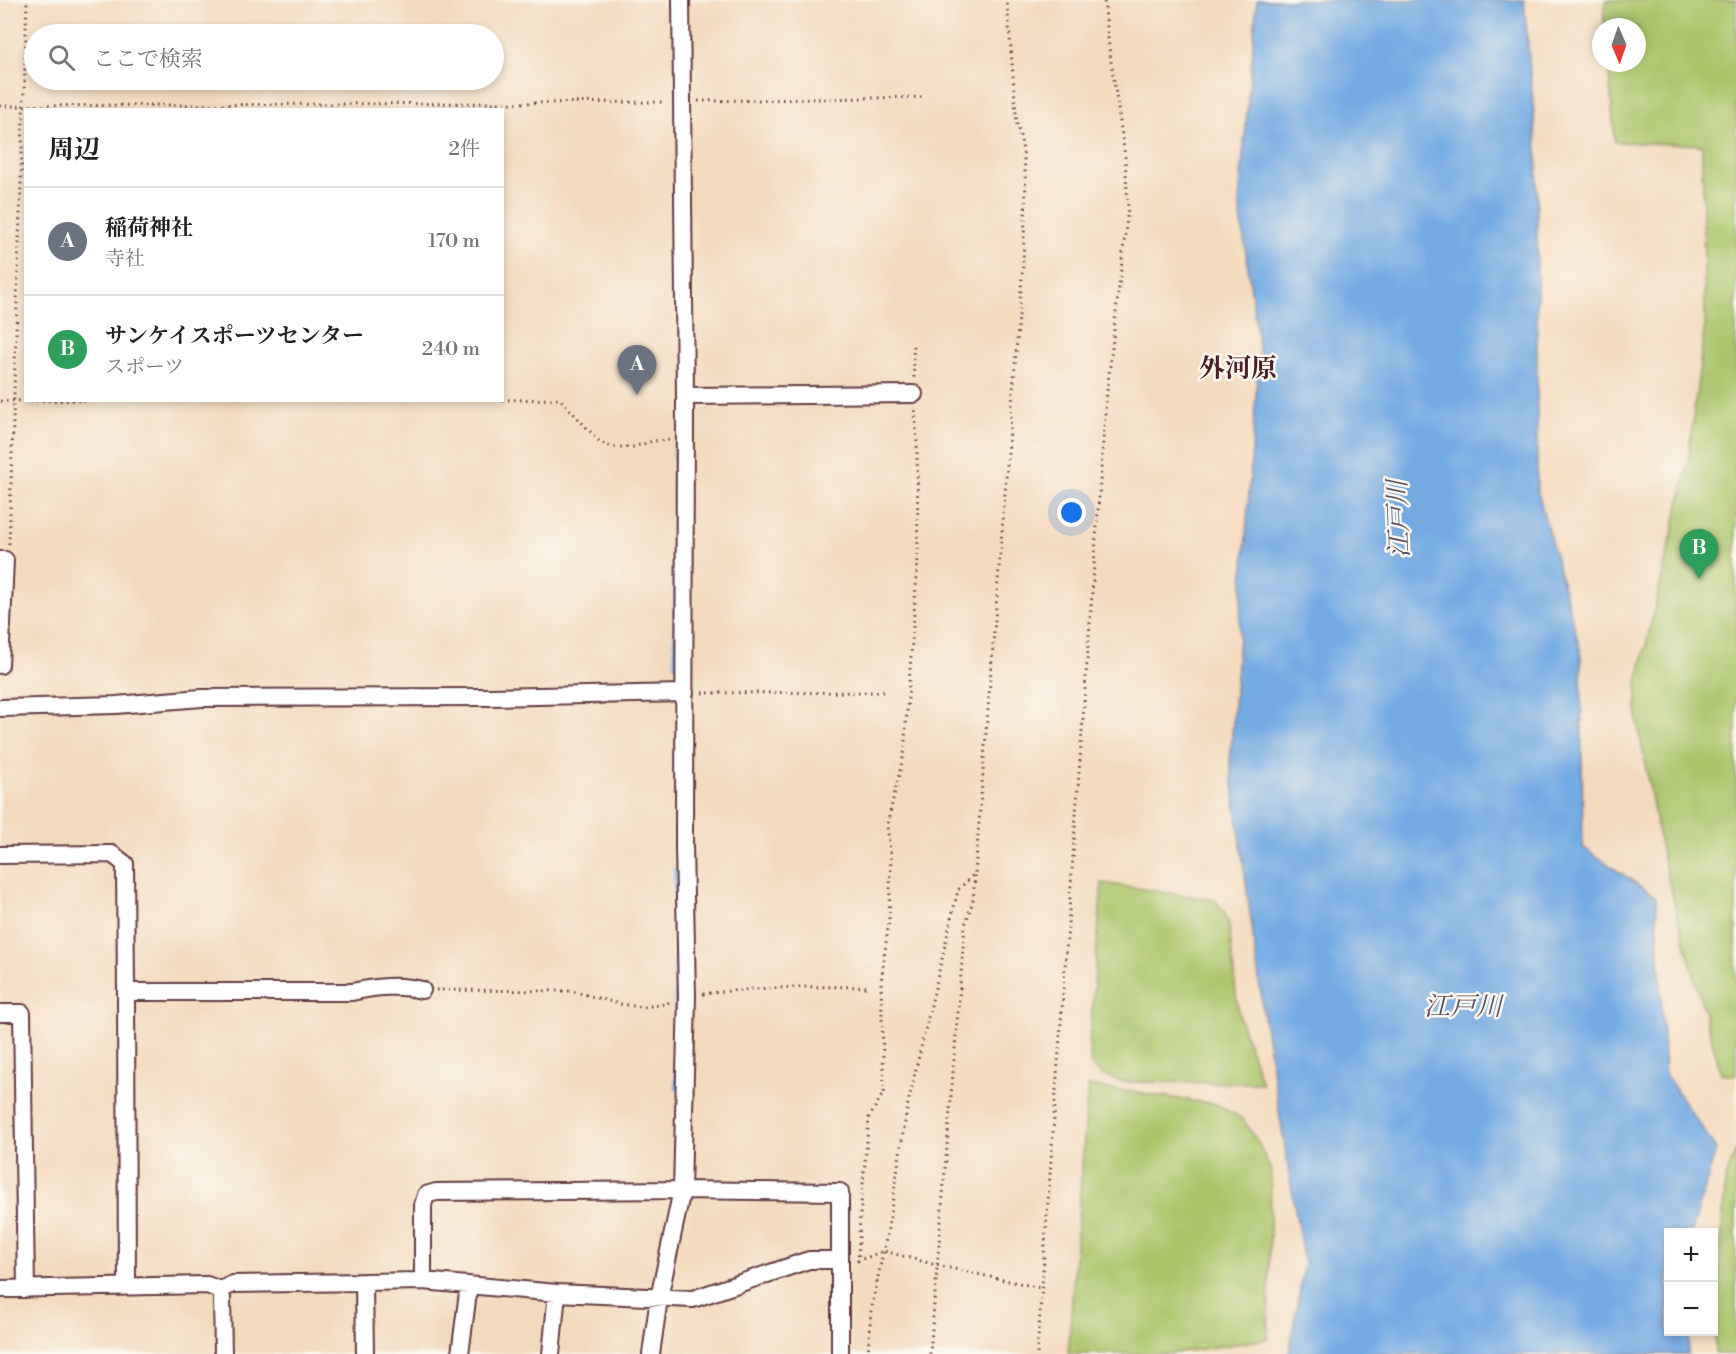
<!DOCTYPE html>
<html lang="ja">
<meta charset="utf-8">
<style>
body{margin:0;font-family:"Libre Bodoni","Noto Serif JP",serif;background:#f2f2f2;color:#202124}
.controls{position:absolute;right:18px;bottom:18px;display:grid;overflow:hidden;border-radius:0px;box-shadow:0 3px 9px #0003}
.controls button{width:54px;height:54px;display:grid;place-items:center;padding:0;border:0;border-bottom:2px solid #e0e0e0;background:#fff;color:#202124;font:30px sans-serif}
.compass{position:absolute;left:1592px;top:18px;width:54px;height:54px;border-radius:50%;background:#fff;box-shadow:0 3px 9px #0003;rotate:178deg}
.you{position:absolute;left:1072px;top:513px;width:21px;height:21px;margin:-15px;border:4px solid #fff;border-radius:50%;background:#1a73e8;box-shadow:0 0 0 9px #1a73e833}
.badge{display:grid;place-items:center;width:39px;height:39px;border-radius:50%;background:#ea580c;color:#fff;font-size:20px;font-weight:700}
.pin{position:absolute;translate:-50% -50px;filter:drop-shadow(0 2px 3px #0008)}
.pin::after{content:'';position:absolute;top:32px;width:21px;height:18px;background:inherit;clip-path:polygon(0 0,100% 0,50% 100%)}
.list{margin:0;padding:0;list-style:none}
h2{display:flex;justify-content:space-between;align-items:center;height:78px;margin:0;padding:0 24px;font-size:26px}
h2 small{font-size:20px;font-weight:400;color:#757577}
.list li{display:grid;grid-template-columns:39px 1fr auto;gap:18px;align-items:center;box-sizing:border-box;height:108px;padding:0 24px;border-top:2px solid #e0e0e0}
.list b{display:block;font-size:22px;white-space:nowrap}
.list p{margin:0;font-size:20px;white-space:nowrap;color:#757577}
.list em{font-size:20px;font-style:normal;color:#757577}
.icon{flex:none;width:33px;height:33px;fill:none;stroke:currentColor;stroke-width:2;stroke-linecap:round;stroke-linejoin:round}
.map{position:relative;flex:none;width:1736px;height:1354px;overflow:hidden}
.search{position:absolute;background:#fff;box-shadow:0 3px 9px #0003;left:24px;top:24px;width:480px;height:66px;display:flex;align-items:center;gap:15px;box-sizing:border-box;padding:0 21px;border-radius:33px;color:#757577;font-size:22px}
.panel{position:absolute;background:#fff;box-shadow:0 3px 9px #0003;left:24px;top:108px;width:480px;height:294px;border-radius:0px}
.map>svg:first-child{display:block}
.green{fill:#abc56b;stroke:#7a724b;stroke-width:1.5}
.water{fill:#73aae2;stroke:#5e6486;stroke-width:1.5}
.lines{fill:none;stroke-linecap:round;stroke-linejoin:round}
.stream{stroke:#73aae2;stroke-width:5}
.street-casing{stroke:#643b41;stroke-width:20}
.path{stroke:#643b41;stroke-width:3;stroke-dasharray:1.5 4.5;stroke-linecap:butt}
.street{stroke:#fff;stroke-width:16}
.labels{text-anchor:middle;stroke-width:5;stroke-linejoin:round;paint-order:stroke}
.neighbourhood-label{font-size:26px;font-weight:bold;fill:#4a1f2b;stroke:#fbf7ec}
.water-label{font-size:26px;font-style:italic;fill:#58506b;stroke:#fbf7ec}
</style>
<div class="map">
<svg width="1736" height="1354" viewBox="0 0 1736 1354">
<rect width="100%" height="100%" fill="#fbf7ec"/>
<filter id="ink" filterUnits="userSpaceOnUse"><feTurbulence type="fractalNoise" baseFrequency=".0167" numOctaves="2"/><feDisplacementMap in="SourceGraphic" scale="12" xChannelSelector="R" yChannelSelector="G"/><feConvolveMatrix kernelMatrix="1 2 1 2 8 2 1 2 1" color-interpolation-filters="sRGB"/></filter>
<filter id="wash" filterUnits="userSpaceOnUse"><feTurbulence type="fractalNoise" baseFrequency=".008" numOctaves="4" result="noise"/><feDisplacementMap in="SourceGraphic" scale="24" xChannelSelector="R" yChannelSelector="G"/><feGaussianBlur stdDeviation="1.35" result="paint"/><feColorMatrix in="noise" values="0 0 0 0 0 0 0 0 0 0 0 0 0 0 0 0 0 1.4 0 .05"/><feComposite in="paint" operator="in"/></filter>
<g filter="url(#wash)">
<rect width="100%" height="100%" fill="#f4dabd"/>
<!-- green -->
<path class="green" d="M1606 0H1736V1075L1721 1073 1683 936 1662 855 1637 720V683L1686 475 1705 324 1702 145 1615 142 1608 63H1637V27H1605L1604 16Z
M1102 883 1215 900 1224 911 1229 925 1236 994 1240 1019 1262 1083 1123 1082 1102 1075 1091 1065 1089 1048Z
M1088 1086 1216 1104 1243 1119 1258 1142 1271 1171 1268 1339 1169 1354H1068Z
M1736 1149V1354H1715V1333L1725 1181Z"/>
<!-- water -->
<path class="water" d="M1257 0H1524L1537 150V489L1581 652 1583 847 1656 897 1665 1074 1716 1149 1692 1232H1668V1332H1689L1688 1354H1289L1304 1264 1265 1025 1230 763 1259 350 1239 201Z"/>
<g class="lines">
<!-- stream -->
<path class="stream" d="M676 444V665
M676 869 677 1088"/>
</g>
</g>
<g filter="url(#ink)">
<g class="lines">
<!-- street casing -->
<g class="street-casing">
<path id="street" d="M685 396 914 394
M0 560H5L0 665
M0 708 116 705 201 698 489 697 685 693
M0 855 112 854 125 864 126 992
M0 1013H22L26 1289
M423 1281V1205L426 1195 436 1192 682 1190 840 1192V1354
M364 1282 423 1281 557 1293 693 1299 809 1260H840
M127 1286 126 992H352C375 987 398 984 422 990
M0 1289 207 1285 220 1290 222 1298 223 1354
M220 1290 233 1284 364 1282 365 1354
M460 1354 469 1285
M551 1354 557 1293
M651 1354 659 1298 682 1190 687 997 684 845 685 396 681 0"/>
</g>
<!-- path -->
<path class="path" d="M698 101 925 97
M0 106 665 102
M913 346 914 379
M502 400 560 399 600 442 612 447H633L653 441 670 440
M0 401 108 400
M9 544 27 0
M702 693 888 692
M436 990 572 991 620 1004 641 1007 661 1005 670 1002
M703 994C760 987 811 986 869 987
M857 1261 884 1251 936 1265 1041 1288
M858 1262 860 1216 869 1118 884 1092 881 982 889 920 891 859 887 825 904 754 918 558 917 444 915 409
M868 1354 871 1311 888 1229 908 1103 958 890 975 873 1023 264C1024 219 1031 169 1017 125L1007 0
M930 1354 965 925 973 901 975 875
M1037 1354 1106 400 1128 208 1125 156 1109 47 1104 0"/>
<!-- street -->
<use href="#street" class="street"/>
</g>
</g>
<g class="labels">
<!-- neighbourhood labels -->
<g class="neighbourhood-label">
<text x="1238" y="377">外河原</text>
</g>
<!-- water labels -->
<g class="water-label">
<text transform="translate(1398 519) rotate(-92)" y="9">江戸川</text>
<text x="1463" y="1015">江戸川</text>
</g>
</g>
</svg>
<div class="controls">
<button>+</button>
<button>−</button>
</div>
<svg class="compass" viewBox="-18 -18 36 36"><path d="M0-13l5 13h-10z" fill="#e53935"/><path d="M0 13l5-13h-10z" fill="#757577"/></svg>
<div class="you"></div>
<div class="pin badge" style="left:637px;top:395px;background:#6b7280">A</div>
<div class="pin badge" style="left:1699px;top:579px;background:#2e9e5b">B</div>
<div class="search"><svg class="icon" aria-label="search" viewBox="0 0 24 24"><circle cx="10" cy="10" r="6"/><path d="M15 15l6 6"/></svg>ここで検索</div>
<section class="panel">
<h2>周辺<small>2件</small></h2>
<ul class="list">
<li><span class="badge" style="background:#6b7280">A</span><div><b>稲荷神社</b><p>寺社</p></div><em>170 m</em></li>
<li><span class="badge" style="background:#2e9e5b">B</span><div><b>サンケイスポーツセンター</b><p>スポーツ</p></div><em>240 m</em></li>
</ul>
</section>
</div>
